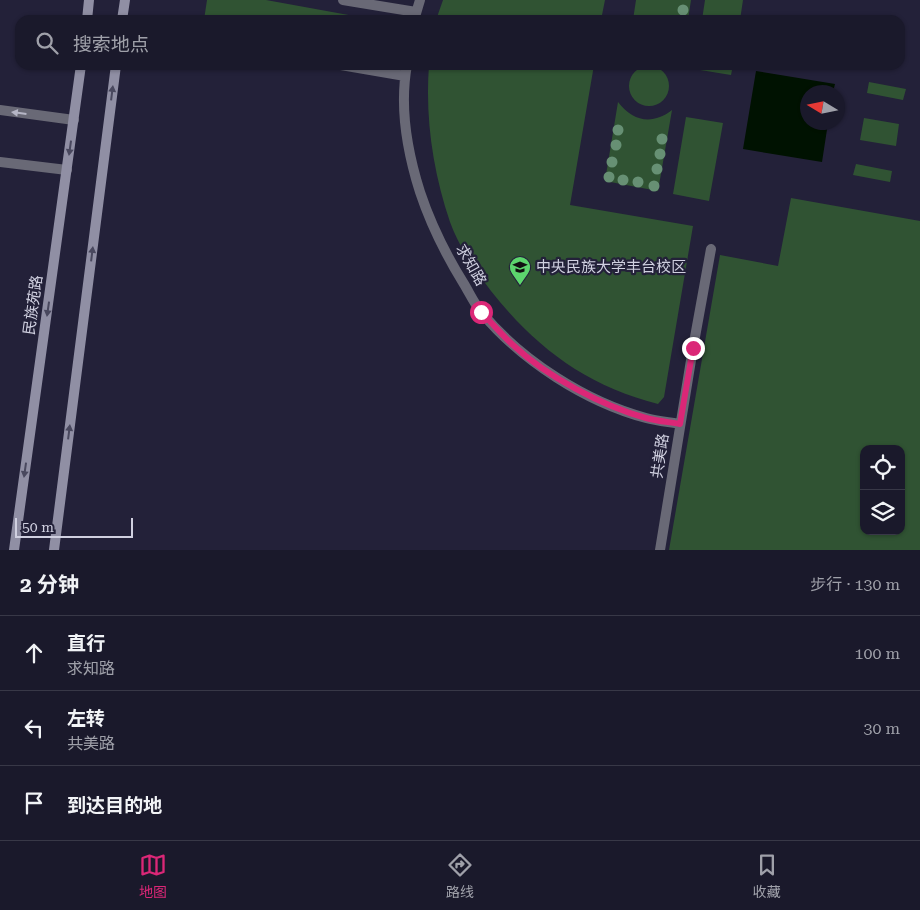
<!DOCTYPE html>
<html lang="zh">
<meta charset="utf-8">
<style>
body{margin:0;font-family:"Roboto Serif","Noto Sans SC",serif;background:#272637;color:#f1f3f6}
.controls{position:absolute;right:15px;bottom:15px;display:grid;overflow:hidden;border-radius:10px;box-shadow:0 1px 4px #0004}
.controls button{width:45px;height:45px;display:grid;place-items:center;padding:0;border:0;border-bottom:1px solid #383847;background:#1a192b;color:#f1f3f6;font:25px sans-serif}
.compass{position:absolute;left:800px;top:85px;width:45px;height:45px;border-radius:50%;background:#1a192b;box-shadow:0 1px 4px #0004;rotate:280deg}
.scale{position:absolute;left:15px;bottom:12px;width:118px;box-sizing:border-box;padding-left:5px;border:2px solid #d0d0e0;border-top:0;font-size:14px;line-height:18px;white-space:nowrap;color:#d0d0e0;-webkit-text-stroke:4px #232139;paint-order:stroke}
.stop{position:absolute;width:15px;height:15px;margin:-11px;border:4px solid #db2777;border-radius:50%;background:#fff}
.stop.end{background:#db2777;border-color:#fff;box-shadow:0 1px 5px #0008}
.list{margin:0;padding:0;list-style:none}
h2{display:flex;justify-content:space-between;align-items:center;height:65px;margin:0;padding:0 20px;font-size:21px}
h2 small{font-size:16px;font-weight:400;color:#9fa0a9}
.list li{display:grid;grid-template-columns:32px 1fr auto;gap:15px;align-items:center;box-sizing:border-box;height:75px;padding:0 20px;border-top:1px solid #383847}
.list b{display:block;font-size:19px;white-space:nowrap}
.list p{margin:0;font-size:16px;white-space:nowrap;color:#9fa0a9}
.list em{font-size:16px;font-style:normal;color:#9fa0a9}
.icon{flex:none;width:28px;height:28px;fill:none;stroke:currentColor;stroke-width:2;stroke-linecap:round;stroke-linejoin:round}
.map{position:relative;flex:none;width:920px;height:550px;overflow:hidden}
.search{position:absolute;background:#1a192b;box-shadow:0 1px 4px #0004;left:15px;right:15px;top:15px;height:55px;display:flex;align-items:center;gap:12px;box-sizing:border-box;padding:0 18px;border-radius:15px;color:#9fa0a9;font-size:19px}
.sheet{height:290px;background:#1a192b}
nav{display:flex;justify-content:space-around;align-items:center;box-sizing:border-box;height:70px;border-top:1px solid #383847;background:#1a192b;font-size:14px;color:#9fa0a9}
nav a{display:grid;justify-items:center;gap:2px}
nav .on{color:#db2777}
.map>svg:first-child{display:block}
.green{fill:#305333;fill-rule:evenodd}
.water{fill:#001201}
.lines{fill:none;stroke-linecap:round;stroke-linejoin:round}
.street{stroke:#696976;stroke-width:10}
.secondary{stroke:#908fa4;stroke-width:10}
.tree{fill:#679074}
.oneway{fill:#49485e}
.oneway2{fill:#b6b6c6}
.route{stroke:#db2777;stroke-width:6}
.labels{text-anchor:middle;stroke-width:4.5;stroke-linejoin:round;paint-order:stroke}
.street-label{font-size:15px;fill:#d0d0e0;stroke:#232139}
.poi-label{font-size:15px;fill:#d0d0e0;stroke:#232139;text-anchor:start}
</style>
<div class="map">
<svg width="920" height="550" viewBox="0 0 920 550">
<rect width="100%" height="100%" fill="#232139"/>
<!-- green -->
<path class="green" d="M207 0H266L376 20H204Z
M443 0H605L601 20H436Z
M636 0H691L688 20H633Z
M705 0H743L740 20H702Z
M429 65H594L570 205 693 226 664 397 658 404C587 386 536 348 491 291 475 270 459 247 450 222 433 171 425 119 429 65Z
M694 65H733L731 75 694 69Z
M629 86a20 20 0 1 1 40 0a20 20 0 1 1-40 0Z
M869 82 906 89 903 100 867 93Z
M618 102C633 122 653 125 672 110L658 191 605 181Z
M686 117 723 123 709 201 673 194Z
M864 118 899 124 896 146 860 140Z
M856 164 892 171 890 182 853 175Z
M791 198 920 221V550H669L720 255 778 266ZM864 449H901V531H864Z"/>
<!-- water -->
<path class="water" d="M756 71 835 84 833 92H808V122L828 123 822 162 743 149Z"/>
<g class="lines">
<!-- street -->
<path class="street" d="M343 0 416 12
M414 20 420 0
M341 65 405 76
M407 65C399 108 407 151 420 192 431 225 446 255 464 284 470 294 475 305 482 313 522 361 586 402 646 418 657 421 669 422 680 424
M0 110 74 120
M0 162 67 170
M660 550 693 348 711 249"/>
<!-- secondary -->
<path class="secondary" d="M87 20 89 0
M122 20 125 0
M14 550 81 65
M54 550 116 65"/>
</g>
<!-- trees -->
<g class="tree">
<circle cx="683" cy="10" r="5.5"/>
<circle cx="618" cy="130" r="5.5"/>
<circle cx="662" cy="139" r="5.5"/>
<circle cx="616" cy="145" r="5.5"/>
<circle cx="660" cy="154" r="5.5"/>
<circle cx="612" cy="162" r="5.5"/>
<circle cx="657" cy="169" r="5.5"/>
<circle cx="609" cy="177" r="5.5"/>
<circle cx="623" cy="180" r="5.5"/>
<circle cx="638" cy="182" r="5.5"/>
<circle cx="654" cy="186" r="5.5"/>
</g>
<!-- one-way arrows -->
<defs><path id="oneway-solid" d="M-6-.8H1V-3.2L6.5 0L1 3.2V.8H-6Z" transform="scale(1.25)"/></defs>
<g class="oneway">
<use href="#oneway-solid" transform="translate(112 93) rotate(-83)"/>
<use href="#oneway-solid" transform="translate(70 148) rotate(98)"/>
<use href="#oneway-solid" transform="translate(92 254) rotate(-83)"/>
<use href="#oneway-solid" transform="translate(48 309) rotate(98)"/>
<use href="#oneway-solid" transform="translate(69 432) rotate(-83)"/>
<use href="#oneway-solid" transform="translate(25 470) rotate(98)"/>
</g>
<use class="oneway2" href="#oneway-solid" transform="translate(19 113) rotate(-173)"/>
<g class="lines">
<!-- route -->
<path class="route" d="M481 312C492 323 502 335 513 345 546 376 602 406 646 418 657 421 669 422 680 424L693 348"/>
</g>
<!-- icons -->
<defs>
<g id="university-pin" transform="scale(1.125)"><path d="M0 17L-7.5 6A9.5 9.5 0 1 1 7.5 6Z" fill="#5cd56d" stroke="#232139"/><path d="M0-5L7-2L0 1L-7-2ZM-4 1L0 2.5L4 1V4Q0 6-4 4Z" fill="#111"/></g>
</defs>
<g fill-rule="evenodd">
<use href="#university-pin" x="520" y="267"/>
</g>
<g class="labels">
<!-- street labels -->
<g class="street-label">
<text transform="translate(471 265) rotate(60)" y="5">求知路</text>
<text transform="translate(33 305) rotate(-82)" y="5">民族苑路</text>
<text transform="translate(660 456) rotate(-81)" y="5">共美路</text>
</g>
<!-- poi labels -->
<g class="poi-label">
<text x="536" y="272">中央民族大学丰台校区</text>
</g>
</g>
</svg>
<div class="controls">
<button><svg class="icon" aria-label="locate" viewBox="0 0 24 24"><circle cx="12" cy="12" r="6"/><path d="M12 2v4M12 18v4M2 12h4M18 12h4"/></svg></button>
<button><svg class="icon" aria-label="layers" viewBox="0 0 24 24"><path d="M12 4l9 5-9 5-9-5zM3 14l9 5 9-5"/></svg></button>
</div>
<svg class="compass" viewBox="-18 -18 36 36"><path d="M0-13l5 13h-10z" fill="#e53935"/><path d="M0 13l5-13h-10z" fill="#9fa0a9"/></svg>
<div class="scale">50 m</div>
<div class="stop" style="left:481px;top:312px"></div>
<div class="stop end" style="left:693px;top:348px"></div>
<div class="search"><svg class="icon" aria-label="search" viewBox="0 0 24 24"><circle cx="10" cy="10" r="6"/><path d="M15 15l6 6"/></svg>搜索地点</div>
</div>
<section class="sheet">
<h2>2 分钟<small>步行 · 130 m</small></h2>
<ul class="list">
<li><svg class="icon" aria-label="ahead" viewBox="0 0 24 24"><path d="M12 20V5M6 11l6-6 6 6"/></svg><div><b>直行</b><p>求知路</p></div><em>100 m</em></li>
<li><svg class="icon" aria-label="left" viewBox="0 0 24 24"><path d="M17 20v-9H6M10 6l-5 5 5 5"/></svg><div><b>左转</b><p>共美路</p></div><em>30 m</em></li>
<li><svg class="icon" aria-label="arrive" viewBox="0 0 24 24"><path d="M6 21V4h12l-3 4 3 4H6"/></svg><div><b>到达目的地</b></div></li>
</ul>
</section>
<nav>
<a class="on"><svg class="icon" aria-label="map" viewBox="0 0 24 24"><path d="M3 6l6-2 6 2 6-2v14l-6 2-6-2-6 2zM9 4v14M15 6v14"/></svg>地图</a>
<a><svg class="icon" aria-label="directions" viewBox="0 0 24 24"><path d="M12 3l9 9-9 9-9-9zM9 14v-3h6M13 9l2 2-2 2"/></svg>路线</a>
<a><svg class="icon" aria-label="saved" viewBox="0 0 24 24"><path d="M7 4h10v16l-5-4-5 4z"/></svg>收藏</a>
</nav>
